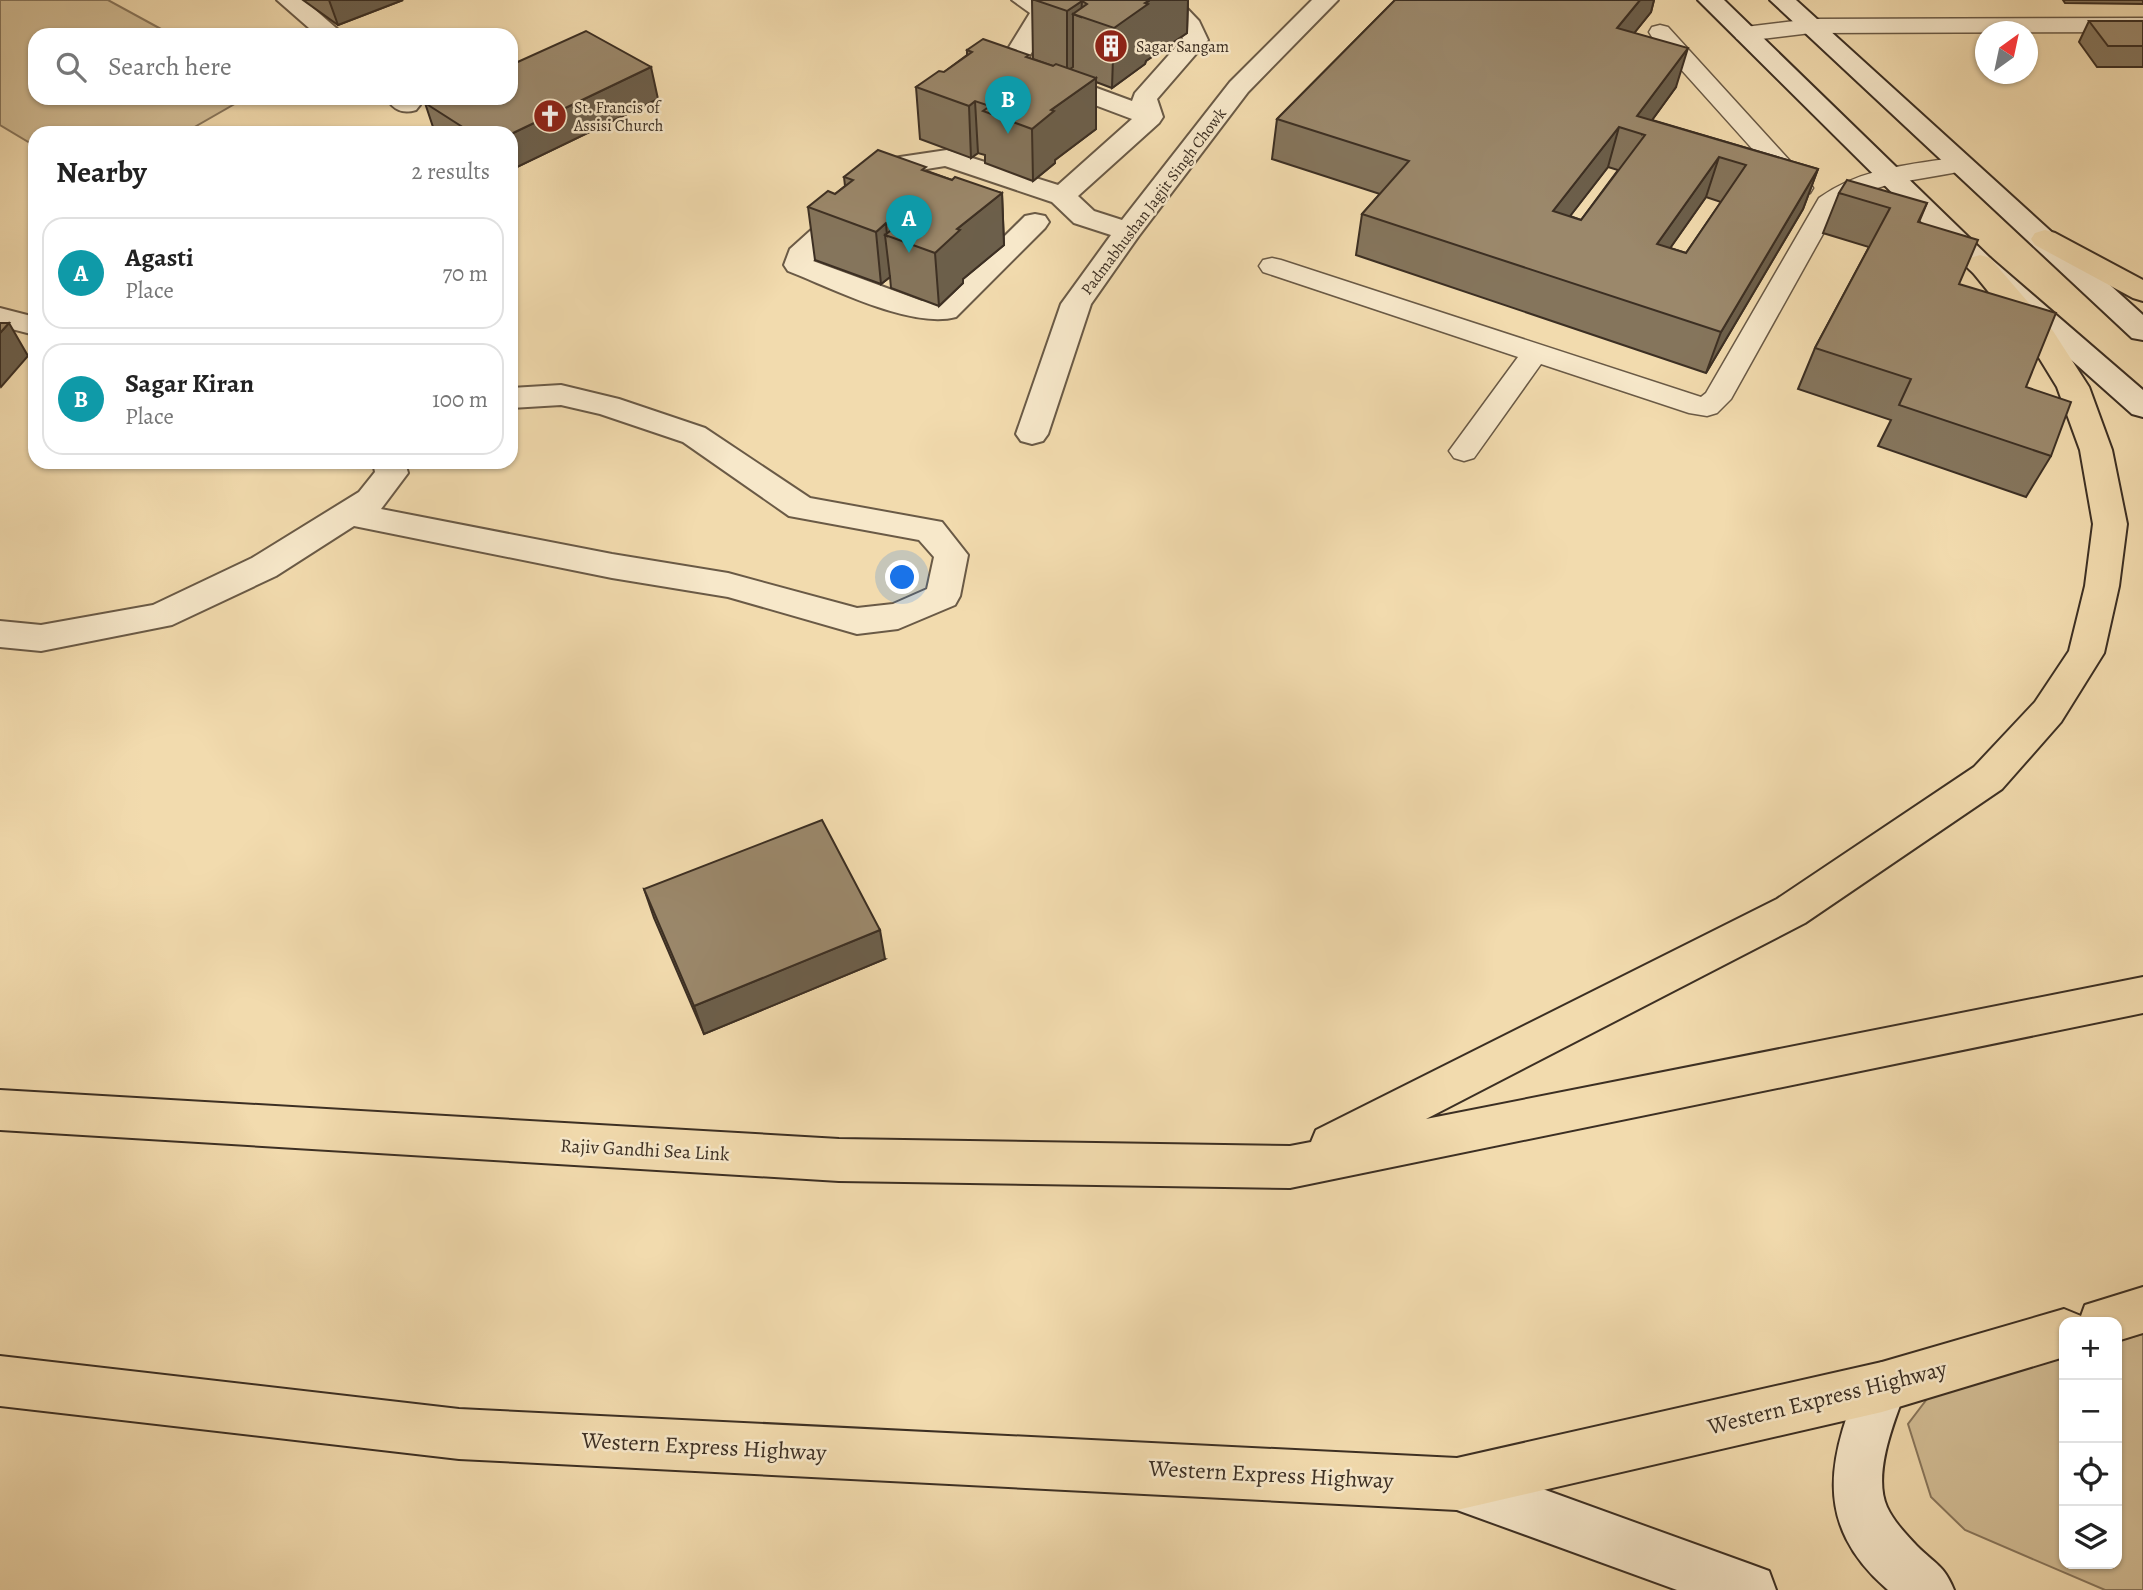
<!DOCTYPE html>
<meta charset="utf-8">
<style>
body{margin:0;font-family:Alegreya,serif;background:#f2f2f2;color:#222}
.controls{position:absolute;right:21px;bottom:21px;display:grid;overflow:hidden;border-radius:14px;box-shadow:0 2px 5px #0004}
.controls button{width:63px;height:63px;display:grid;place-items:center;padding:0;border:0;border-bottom:2px solid #e0e0e0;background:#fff;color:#222;font:35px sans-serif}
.compass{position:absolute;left:1975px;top:21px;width:63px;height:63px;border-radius:50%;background:#fff;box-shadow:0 2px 5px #0004;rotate:33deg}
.you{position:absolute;left:903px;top:578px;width:24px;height:24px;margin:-18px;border:5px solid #fff;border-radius:50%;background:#1a73e8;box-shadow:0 0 0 10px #1a73e833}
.badge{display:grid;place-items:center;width:46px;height:46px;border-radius:50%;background:#b45309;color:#fff;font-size:23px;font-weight:700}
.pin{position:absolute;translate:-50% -58px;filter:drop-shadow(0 2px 4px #0008)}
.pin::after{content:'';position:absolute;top:37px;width:24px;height:21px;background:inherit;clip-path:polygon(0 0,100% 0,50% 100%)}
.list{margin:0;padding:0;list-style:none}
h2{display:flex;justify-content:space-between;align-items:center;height:91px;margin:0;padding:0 28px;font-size:30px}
h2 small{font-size:23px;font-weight:400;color:#767676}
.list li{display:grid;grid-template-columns:46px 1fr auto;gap:21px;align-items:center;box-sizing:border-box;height:112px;margin:0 14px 14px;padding:0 14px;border:2px solid #e0e0e0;border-radius:21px}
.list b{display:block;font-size:26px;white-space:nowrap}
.list p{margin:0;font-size:23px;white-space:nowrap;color:#767676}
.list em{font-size:23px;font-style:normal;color:#767676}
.icon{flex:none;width:38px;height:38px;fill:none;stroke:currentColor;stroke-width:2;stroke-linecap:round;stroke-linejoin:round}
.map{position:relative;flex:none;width:2143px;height:1590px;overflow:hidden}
.search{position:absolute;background:#fff;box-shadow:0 2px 5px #0004;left:28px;top:28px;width:490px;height:77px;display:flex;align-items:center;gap:18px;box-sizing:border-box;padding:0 24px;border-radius:21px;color:#767676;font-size:26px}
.panel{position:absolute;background:#fff;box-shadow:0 2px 5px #0004;left:28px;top:126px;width:490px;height:343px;border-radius:21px}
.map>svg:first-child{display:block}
.green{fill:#d3be96;stroke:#88765c;stroke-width:2}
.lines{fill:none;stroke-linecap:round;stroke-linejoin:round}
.lane-casing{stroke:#6a5a46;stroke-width:3}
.street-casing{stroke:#6a5a46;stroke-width:4}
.secondary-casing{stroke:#3c2f23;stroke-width:4}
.highway-casing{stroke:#3c2f23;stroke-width:4}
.lane{fill:#f7e8ca;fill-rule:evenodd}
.street{fill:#f7e8ca;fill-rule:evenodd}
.secondary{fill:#f7e8ca;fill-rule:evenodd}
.highway{fill:#f2dbae;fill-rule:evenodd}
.wall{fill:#85755c;stroke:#3c2f23;stroke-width:2;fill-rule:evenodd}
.shaded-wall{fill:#6c5f4b;stroke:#3c2f23;stroke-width:2}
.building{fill:#9b886b;stroke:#3c2f23;stroke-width:2;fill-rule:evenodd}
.labels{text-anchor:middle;stroke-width:5;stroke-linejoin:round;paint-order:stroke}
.far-poi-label{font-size:16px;fill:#3c2f23;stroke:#f7e8ca;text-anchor:start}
.far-street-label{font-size:16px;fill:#3c2f23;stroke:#f7e8ca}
.street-label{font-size:19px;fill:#3c2f23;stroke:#f7e8ca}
.near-street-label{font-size:23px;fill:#3c2f23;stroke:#f7e8ca}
</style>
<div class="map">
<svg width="2143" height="1590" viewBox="0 0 2143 1590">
<rect width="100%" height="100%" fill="#f2dbae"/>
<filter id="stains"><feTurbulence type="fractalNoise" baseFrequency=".00286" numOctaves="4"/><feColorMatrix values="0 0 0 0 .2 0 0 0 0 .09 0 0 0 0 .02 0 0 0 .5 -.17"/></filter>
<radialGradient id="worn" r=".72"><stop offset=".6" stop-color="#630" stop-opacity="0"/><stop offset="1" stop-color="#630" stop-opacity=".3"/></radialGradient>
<!-- green -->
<path class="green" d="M0 0H108L172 35H35V98H245L184 133H35V146L0 125Z
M2143 1334V1590H2105L1965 1530 1931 1497 1908 1424 1930 1395 2064 1356V1564H2117V1341Z"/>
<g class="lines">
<!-- lane casing -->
<g class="lane-casing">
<path id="lane" d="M2143 18V32L1811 33 1745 41 1737 39 1734 34 1737 29 1745 27 1811 19Z
M1660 25 1668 27 1810 183 1813 188 1810 193 1801 195 1792 193 1652 37 1649 32 1652 27Z
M1961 157 1970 159 1973 164 1970 169C1924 181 1877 179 1838 207L1731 399 1717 413 1707 416 1689 413 1541 364 1474 458 1464 461 1454 458 1449 451 1518 357 1263 272 1259 266 1263 260 1272 258 1281 260 1701 397 1706 393 1819 198C1860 168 1912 164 1961 157Z"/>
</g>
<!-- street casing -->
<g class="street-casing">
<path id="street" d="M277 0H304L344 35H317Z
M1012 0H1042L1056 11 1026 62 1132 101 1135 93 1183 39 1179 28 1154 0H1179L1199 21 1208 40 1157 99 1163 117 1159 123 1078 196 1094 211 1122 220 1230 82 1312 0H1338L1248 92 1138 237 1091 304 1048 434 1043 441 1032 444 1021 441 1016 434 1061 304 1111 235 1074 223 1052 202 945 166 908 172 813 261 922 301 938 302 1025 216 1035 214 1045 216 1049 222 1045 228 956 317C911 329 832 288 788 271L784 265 790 249 890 159 900 157 947 150 1058 185 1132 119 1002 70 998 65 1030 13Z
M386 98H414L420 105 416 110C402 114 394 110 386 98Z
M0 308 35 317V335L0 326Z
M561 385 619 399 705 428 810 498 942 522 968 555 960 596 955 605 898 629 857 634 728 597 612 578 354 526 276 576 172 625 41 651 0 647V621L41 625 153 605 252 558 359 492 375 472 373 462H405L408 473 381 509 612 554 728 573 857 608 893 604 927 589 934 557 919 540 789 516 683 442 600 414 561 405 511 408V388Z"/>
</g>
<!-- secondary casing -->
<g class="secondary-casing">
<path id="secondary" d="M1698 0H1724L1990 258 2143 390V417L2132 414 1970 270Z
M1770 0H1796L2143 315V340L2132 338Z
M1882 1362 1899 1370 1907 1387C1895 1419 1872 1474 1887 1507 1894 1522 1906 1534 1917 1546 1935 1564 1944 1565 1954 1590H1888C1809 1522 1830 1453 1865 1370Z
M1457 1458 1750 1564 1769 1571 1776 1590H1677L1457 1510 1439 1502 1431 1484 1439 1466Z"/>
</g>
<!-- highway casing -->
<g class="highway-casing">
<path id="highway" d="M2045 230 2055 233 2143 280V301L2133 298 2035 245 2031 239 2035 233Z
M1980 255 1990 258 2053 331 2089 387 2112 450 2127 524 2119 586 2104 653 2061 722 2002 789 1805 923 1426 1119 2143 977V1013L1290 1188 839 1181 0 1130V1090L839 1139 1290 1146 1311 1142 1316 1130 1777 899 1974 767 2035 702 2069 651 2085 586 2093 524 2080 450 2057 387 2030 343 1966 264 1970 258Z
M2143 1287V1333L2117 1341V1322H2064V1357L1882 1412 1457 1510 459 1459 0 1406V1356L459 1409 1457 1458 1882 1362 2064 1309 2081 1316 2085 1305Z"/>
</g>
<!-- lane -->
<use href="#lane" class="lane"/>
<!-- street -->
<use href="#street" class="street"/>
<!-- secondary -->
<use href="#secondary" class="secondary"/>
<!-- highway -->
<use href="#highway" class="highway"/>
</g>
<!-- wall -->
<path class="wall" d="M303 0H403L338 25Z
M1032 0H1188L1187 33 1146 61 1145 64 1112 88 1096 82V129L1055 160V163L1033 181 985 163V155L978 153 971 158 920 139 916 87 944 72 967 55V50L1029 58 1053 66 1033 59Z
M1395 0H1654L1651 12 1634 33 1676 87 1652 120 1818 169 1803 209 1706 373 1356 255 1362 214 1380 194 1272 159 1277 119ZM1608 167 1618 170 1581 220 1570 216ZM1706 197 1721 202 1686 253 1670 248Z
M2063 0H2143V4L2065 3Z
M2089 21H2143V67H2097L2079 42Z
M658 99 511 170V133H435L425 103Z
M927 171 952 180 1002 193 1004 245 963 279V283L939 306 891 288 890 277 881 284 815 260 808 207 835 194 845 186 844 177Z
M1839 193 1927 203 1919 222 2026 387 2051 456 2026 497 1878 446 1891 420 1798 389 1815 348 1869 247 1823 233Z
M644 889 885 959 704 1034 654 918Z"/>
<!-- shaded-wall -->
<path class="shaded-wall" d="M329 0H403L338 25Z
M1150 0H1188L1187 33 1146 61 1145 64 1112 88 1114 28Z
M1640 0H1654L1651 12 1607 67 1617 28Z
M1082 1 1081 17 1073 14V67L1067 71V11Z
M1688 48 1676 87 1642 134 1637 116Z
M651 67 658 99 511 170V134Z
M1096 78V129L1055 160V163L1033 181 1032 129 1051 110Z
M975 101 978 153 971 158 969 106Z
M1619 127 1608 167 1543 251 1553 211Z
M1719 157 1706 197 1645 284 1657 244Z
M1818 169 1803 209 1706 373 1721 332Z
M1002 193 1004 245 963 279V283L939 306 935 253 957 229Z
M886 223 887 236 885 235 890 277 881 284 876 232Z
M9 323 28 356 1 387 0 385V333Z
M880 930 885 959 704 1034 694 1006Z"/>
<!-- building -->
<path class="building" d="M1035 0H1150L1145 3 1148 4 1114 28 1073 14 1087 4 1082 1 1067 11Z
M1395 0H1640L1617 28 1688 48 1637 116 1818 169 1721 332 1362 214 1409 161 1277 119ZM1619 127 1645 135 1581 220 1553 211ZM1719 157 1746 165 1686 253 1657 244Z
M2089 21H2143V46H2108Z
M586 31 651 67 511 134 472 133 425 103 437 98H511V65Z
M983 39 1029 55 1026 57 1053 66 1056 64 1096 78 1051 110 1054 111 1032 129 983 111 990 106 975 101 969 106 916 87 939 71 944 72 972 52 967 50Z
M878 150 926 167 922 170 952 180 955 177 1002 193 957 229 960 230 935 253 885 235 895 227 886 223 876 232 808 207 828 191 835 194 853 180 844 177Z
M1847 180 1927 203 1918 222 1978 240 1959 284 2056 313 2026 387 2071 402 2051 456 1899 405 1911 379 1815 348 1890 208 1839 193Z
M0 323H9L0 333Z
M822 820 880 930 694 1006 644 889Z"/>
<!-- icons -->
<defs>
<g id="building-disc" transform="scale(1.75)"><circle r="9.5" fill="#8f2418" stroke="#f7e8ca"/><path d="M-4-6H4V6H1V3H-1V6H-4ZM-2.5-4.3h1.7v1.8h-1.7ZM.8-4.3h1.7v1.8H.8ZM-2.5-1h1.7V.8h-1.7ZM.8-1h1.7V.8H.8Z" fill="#fff"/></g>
<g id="church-disc" transform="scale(1.75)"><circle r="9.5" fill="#8f2418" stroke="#f7e8ca"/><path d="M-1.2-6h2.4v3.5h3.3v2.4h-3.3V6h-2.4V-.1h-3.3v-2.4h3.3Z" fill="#fff"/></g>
</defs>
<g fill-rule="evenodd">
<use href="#building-disc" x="1111" y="46"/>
<use href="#church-disc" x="550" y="116"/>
</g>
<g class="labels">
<!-- far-poi labels -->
<g class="far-poi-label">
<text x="1136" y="52">Sagar Sangam</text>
<text x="574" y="113">St. Francis of<tspan x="574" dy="18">Assisi Church</tspan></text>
</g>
<!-- far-street labels -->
<g class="far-street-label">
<text transform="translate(1153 201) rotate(-53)" y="6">Padmabhushan Jagjit Singh Chowk</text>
</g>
<!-- street labels -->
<g class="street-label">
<text transform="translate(645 1149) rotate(3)" y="7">Rajiv Gandhi Sea Link</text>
</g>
<!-- near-street labels -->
<g class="near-street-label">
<text transform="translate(1827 1397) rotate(-14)" y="8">Western Express Highway</text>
<text transform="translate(704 1446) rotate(3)" y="8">Western Express Highway</text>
<text transform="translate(1271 1474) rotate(3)" y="8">Western Express Highway</text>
</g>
</g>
<rect width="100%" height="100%" filter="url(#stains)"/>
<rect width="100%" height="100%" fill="url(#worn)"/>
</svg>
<div class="controls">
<button>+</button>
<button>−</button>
<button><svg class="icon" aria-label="locate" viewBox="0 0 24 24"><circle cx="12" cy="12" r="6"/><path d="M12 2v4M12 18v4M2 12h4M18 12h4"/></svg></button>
<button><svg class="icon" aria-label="layers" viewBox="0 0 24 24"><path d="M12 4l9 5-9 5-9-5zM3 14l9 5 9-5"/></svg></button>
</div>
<svg class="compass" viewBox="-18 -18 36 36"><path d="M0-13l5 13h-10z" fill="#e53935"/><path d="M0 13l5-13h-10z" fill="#767676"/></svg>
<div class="you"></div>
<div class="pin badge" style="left:909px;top:253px;background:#0f9aa8">A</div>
<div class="pin badge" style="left:1008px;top:134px;background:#0f9aa8">B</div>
<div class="search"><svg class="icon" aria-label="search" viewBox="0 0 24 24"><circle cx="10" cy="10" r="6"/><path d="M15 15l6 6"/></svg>Search here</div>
<section class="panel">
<h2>Nearby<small>2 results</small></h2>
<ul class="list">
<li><span class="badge" style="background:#0f9aa8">A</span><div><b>Agasti</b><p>Place</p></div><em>70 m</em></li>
<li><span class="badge" style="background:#0f9aa8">B</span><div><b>Sagar Kiran</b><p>Place</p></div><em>100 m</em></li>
</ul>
</section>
</div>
